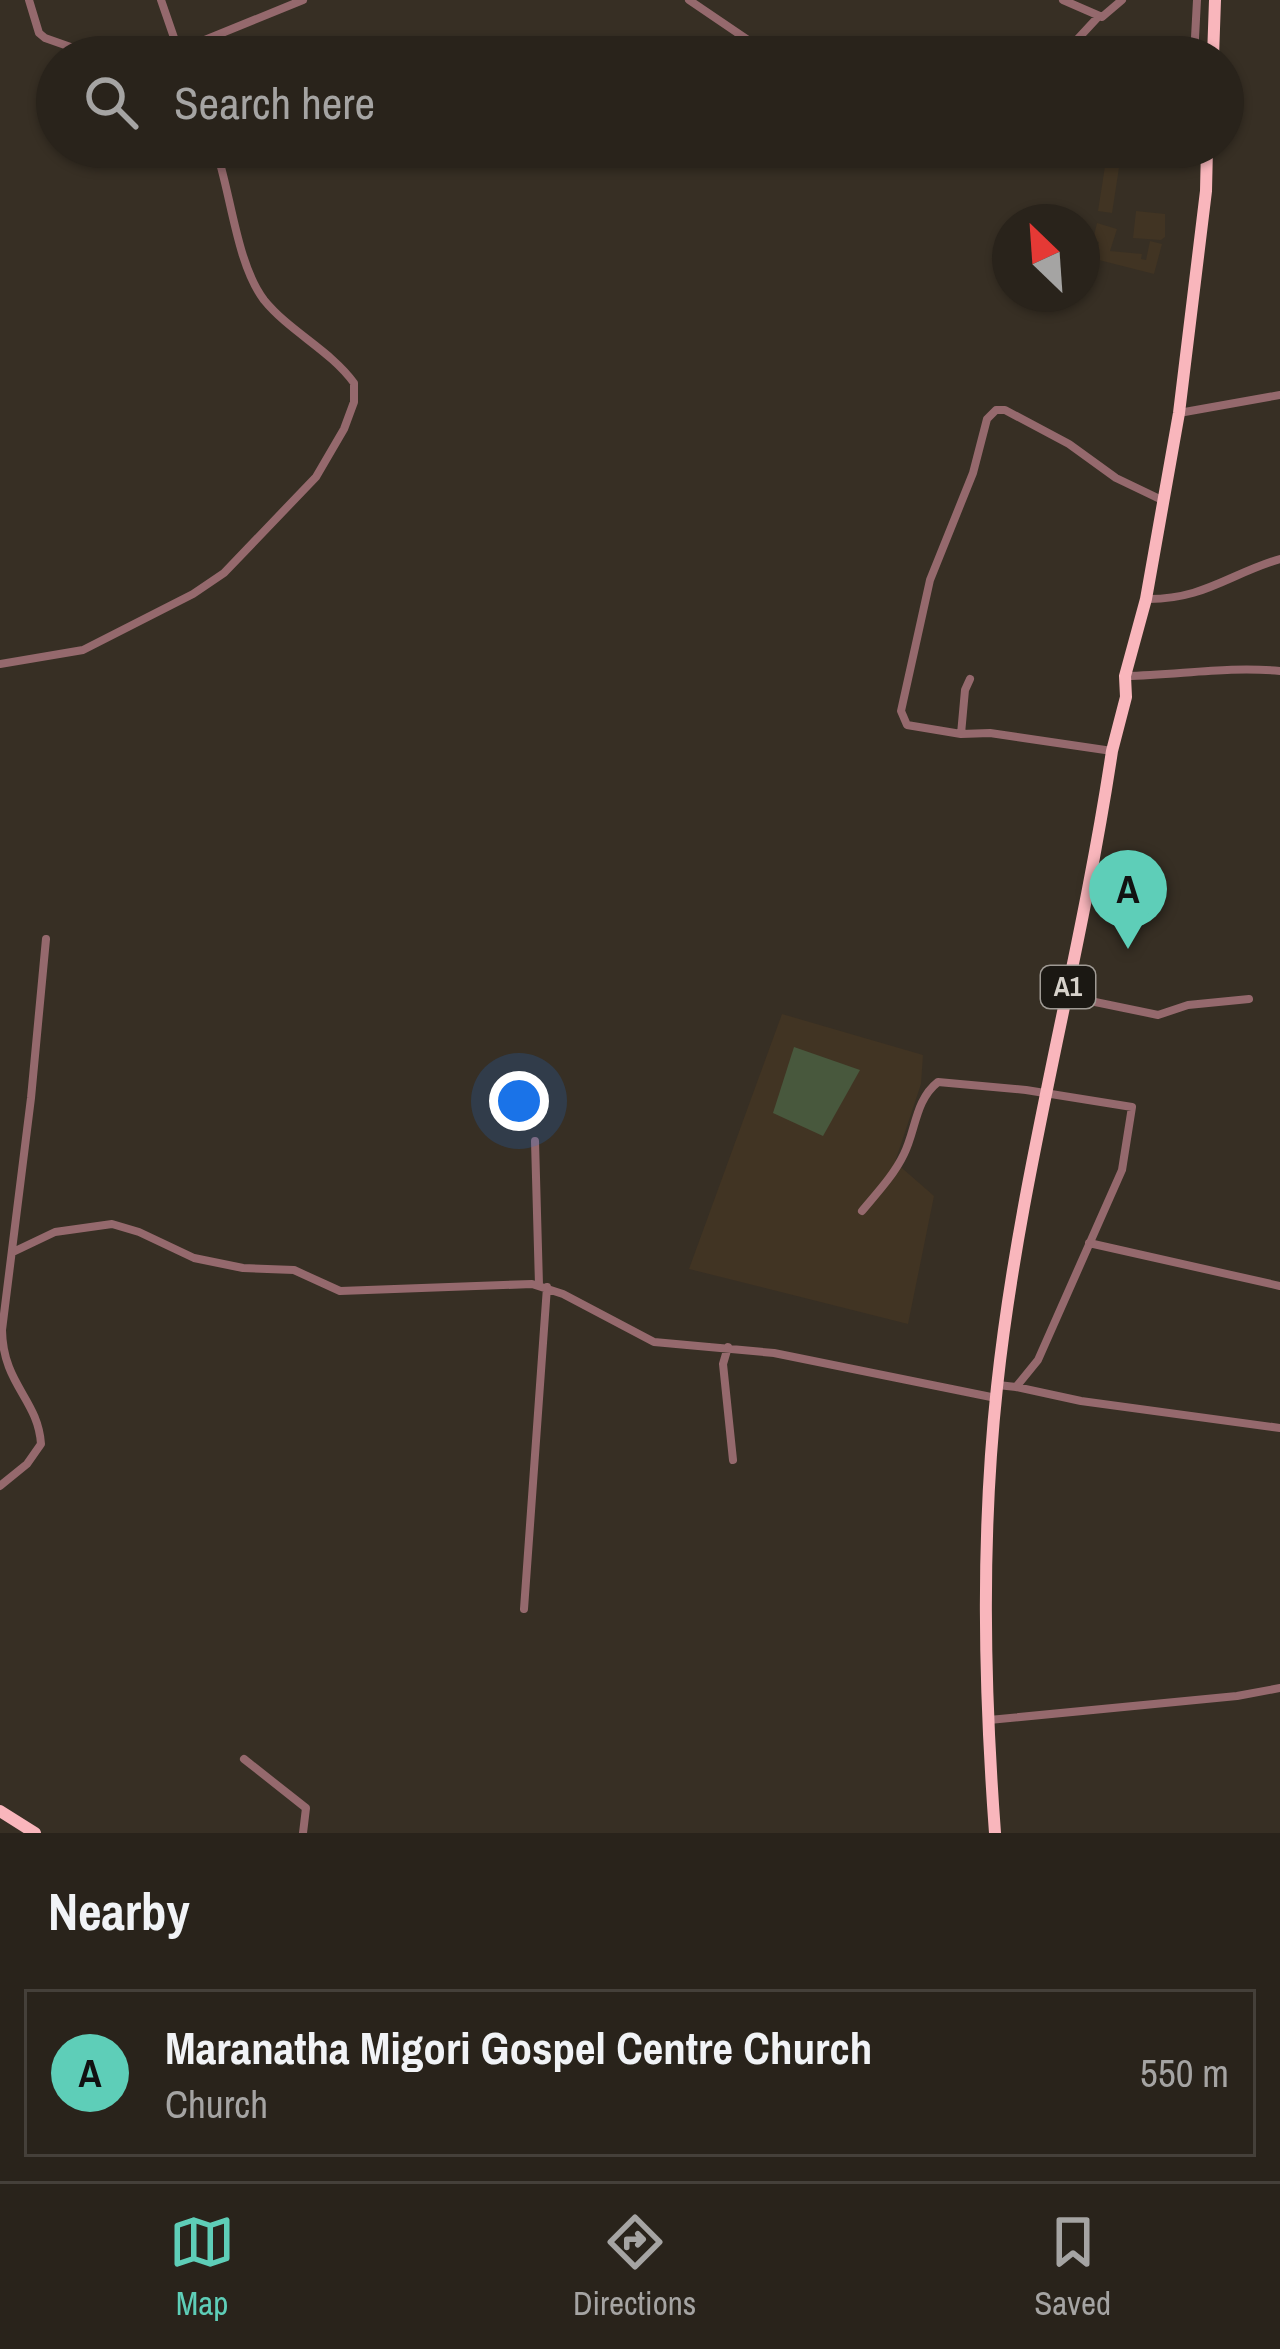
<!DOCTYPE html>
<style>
body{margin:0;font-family:"Archivo Narrow",sans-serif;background:#312b24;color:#f1f3f6}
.compass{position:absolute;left:992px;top:204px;width:108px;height:108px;border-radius:50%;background:#29231b;box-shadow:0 3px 9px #0004;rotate:335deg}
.you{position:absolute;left:519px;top:1101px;width:42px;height:42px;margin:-30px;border:9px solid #fff;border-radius:50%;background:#1a73e8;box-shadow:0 0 0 18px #1a73e833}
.badge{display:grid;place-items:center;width:78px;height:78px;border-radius:50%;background:#5eceb8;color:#111;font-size:39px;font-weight:700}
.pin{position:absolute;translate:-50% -99px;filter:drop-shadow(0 3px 6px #0008)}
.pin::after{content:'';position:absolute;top:63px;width:42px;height:36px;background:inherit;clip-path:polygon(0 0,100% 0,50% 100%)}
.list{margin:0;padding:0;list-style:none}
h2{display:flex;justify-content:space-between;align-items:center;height:156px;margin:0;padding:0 48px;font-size:51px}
h2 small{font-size:39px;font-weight:400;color:#a5a4a3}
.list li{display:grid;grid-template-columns:78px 1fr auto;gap:36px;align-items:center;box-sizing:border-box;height:168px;margin:0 24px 24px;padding:0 24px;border:3px solid #45403a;border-radius:0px}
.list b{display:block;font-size:45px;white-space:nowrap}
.list p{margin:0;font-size:39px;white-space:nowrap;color:#a5a4a3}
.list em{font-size:39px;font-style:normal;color:#a5a4a3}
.icon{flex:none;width:66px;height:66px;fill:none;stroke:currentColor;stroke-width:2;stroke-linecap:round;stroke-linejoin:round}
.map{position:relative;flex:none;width:1280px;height:1833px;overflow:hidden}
.search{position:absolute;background:#29231b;box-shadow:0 3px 9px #0004;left:36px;right:36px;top:36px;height:132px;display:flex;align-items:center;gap:30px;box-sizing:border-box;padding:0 42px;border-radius:66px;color:#a5a4a3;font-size:45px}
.sheet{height:348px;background:#29231b}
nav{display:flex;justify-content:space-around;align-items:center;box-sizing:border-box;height:168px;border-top:3px solid #45403a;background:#29231b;font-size:33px;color:#a5a4a3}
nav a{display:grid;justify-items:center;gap:6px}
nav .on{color:#5eceb8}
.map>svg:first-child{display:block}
.built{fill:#413423}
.green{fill:#48583d}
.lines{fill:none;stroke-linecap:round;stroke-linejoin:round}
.minor{stroke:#95696d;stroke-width:8}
.trunk{stroke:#f9b6bc;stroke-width:12}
.labels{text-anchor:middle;stroke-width:9;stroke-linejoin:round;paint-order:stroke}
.shield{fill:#1b1813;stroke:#9f9a94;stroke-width:3}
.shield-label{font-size:27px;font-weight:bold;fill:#d7d2cb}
</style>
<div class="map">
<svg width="1280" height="1833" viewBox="0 0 1280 1833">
<rect width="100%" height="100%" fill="#372f24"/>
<!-- built -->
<path class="built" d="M1108 147 1122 148 1112 213 1098 211Z
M1136 211 1165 214V237L1161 240 1133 238Z
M1097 223 1117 229 1110 251 1142 254 1141 259 1146 260 1150 241 1162 244 1154 274 1095 259 1099 242 1093 240Z
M782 1014 923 1055 921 1084 895 1162 934 1196 908 1324 689 1269Z"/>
<!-- green -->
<path class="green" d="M794 1047 860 1070 823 1136 773 1113Z"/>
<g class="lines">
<!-- minor -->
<path class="minor" d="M29 0 39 33 45 38 99 57
M161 0 180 55
M689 0 773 57
M1063 0 1102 17 1122 0
M163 57 303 0
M1061 57 1098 17
M1194 57 1197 0
M993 163 1000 147
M1179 413 1280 395
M1146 599C1203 600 1229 574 1280 559
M0 664 83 650 193 594 224 573 316 477 344 429 354 402V383C330 350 290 332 264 300 236 263 231 192 215 147
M1126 676C1179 675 1228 666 1280 671
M970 679 965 690 961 734 990 733 1112 751
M961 734 907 725 901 711 930 580 973 473 987 419 996 410H1005L1069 444 1116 478 1164 501
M1066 996 1158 1015 1188 1005 1249 999
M535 1141 539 1285
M862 1211C877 1193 894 1175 904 1154 916 1130 915 1100 938 1082L1026 1090 1132 1107 1122 1170 1038 1360 1016 1387 998 1385
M1089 1243 1280 1286
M13 1252 55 1232 112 1224 139 1232 194 1258 243 1268 294 1270 340 1291 532 1284 563 1294 654 1342 774 1353 996 1398
M728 1347 723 1364 733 1460
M1016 1387 1081 1401 1280 1428
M0 1486 27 1464 41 1444C38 1399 3 1385 2 1330L31 1098 46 939
M524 1609 547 1287
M989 1720 1237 1696 1280 1688
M244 1759 306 1808 303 1833"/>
<!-- trunk -->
<path class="trunk" d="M1213 57 1215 0
M0 1811 35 1833
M995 1833C984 1684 981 1536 997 1387 1020 1173 1080 965 1112 751L1126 697 1125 676 1146 599 1179 413 1206 191 1207 147"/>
</g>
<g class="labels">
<!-- shield labels -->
<rect class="shield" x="1041" y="966" width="54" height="42" rx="9"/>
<g class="shield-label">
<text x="1068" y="996">A1</text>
</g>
</g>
</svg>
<svg class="compass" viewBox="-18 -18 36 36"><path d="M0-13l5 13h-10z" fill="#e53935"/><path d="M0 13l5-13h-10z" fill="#a5a4a3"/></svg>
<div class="you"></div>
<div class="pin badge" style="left:1128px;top:949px">A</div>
<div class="search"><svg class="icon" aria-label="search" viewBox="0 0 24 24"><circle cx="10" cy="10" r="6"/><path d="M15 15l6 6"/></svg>Search here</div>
</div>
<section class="sheet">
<h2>Nearby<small></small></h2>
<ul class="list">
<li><span class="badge">A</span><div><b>Maranatha Migori Gospel Centre Church</b><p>Church</p></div><em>550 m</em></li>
</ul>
</section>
<nav>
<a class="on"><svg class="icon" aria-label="map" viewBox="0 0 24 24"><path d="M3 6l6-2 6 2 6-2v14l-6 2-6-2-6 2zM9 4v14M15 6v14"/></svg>Map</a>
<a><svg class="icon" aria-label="directions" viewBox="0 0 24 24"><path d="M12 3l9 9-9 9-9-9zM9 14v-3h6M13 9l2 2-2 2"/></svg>Directions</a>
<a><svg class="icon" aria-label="saved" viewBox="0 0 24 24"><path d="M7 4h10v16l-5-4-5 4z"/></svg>Saved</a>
</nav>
